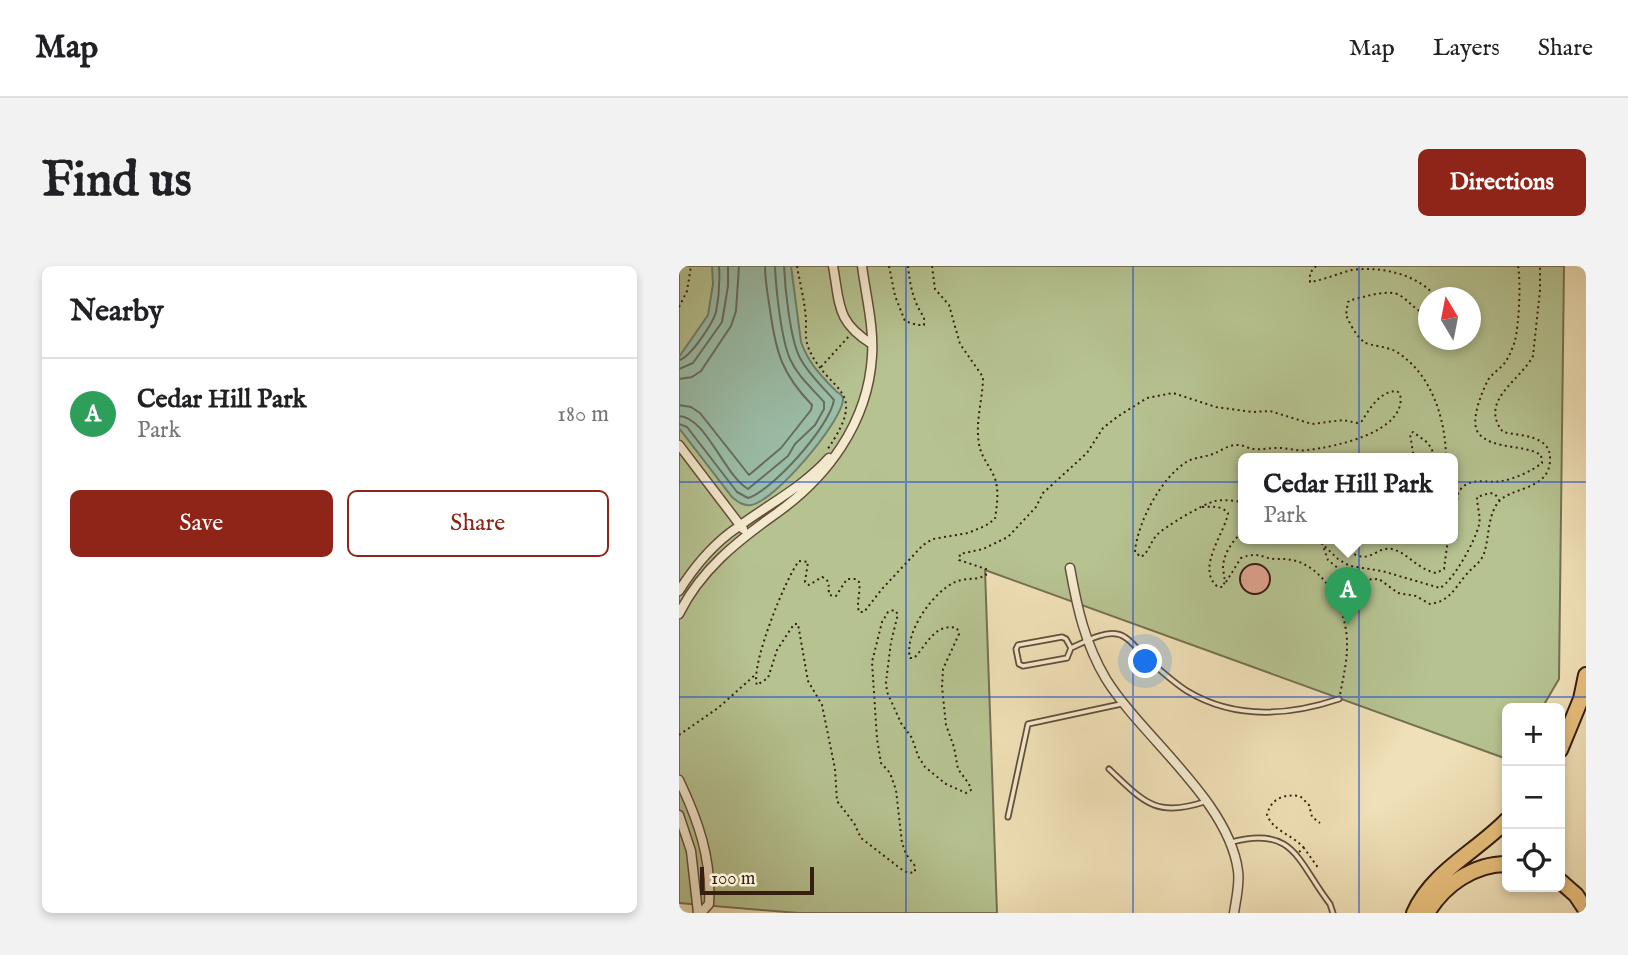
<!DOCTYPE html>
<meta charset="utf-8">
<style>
body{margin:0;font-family:"IM FELL English",serif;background:#f2f2f2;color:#202124}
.controls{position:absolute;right:21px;bottom:21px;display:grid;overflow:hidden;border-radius:10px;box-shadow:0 4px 10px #0003}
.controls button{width:63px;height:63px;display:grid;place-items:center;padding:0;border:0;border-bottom:2px solid #e0e0e0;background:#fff;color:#202124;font:35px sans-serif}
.compass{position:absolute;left:739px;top:21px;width:63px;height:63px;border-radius:50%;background:#fff;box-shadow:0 4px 10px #0003;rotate:350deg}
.scale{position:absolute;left:21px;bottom:18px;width:114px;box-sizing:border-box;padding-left:7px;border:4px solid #361e11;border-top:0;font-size:19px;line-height:24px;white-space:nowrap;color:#361e11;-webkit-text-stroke:5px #f5ebd0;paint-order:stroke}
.you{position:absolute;left:467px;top:396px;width:24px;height:24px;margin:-18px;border:5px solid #fff;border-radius:50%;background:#1a73e8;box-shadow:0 0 0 10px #1a73e833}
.badge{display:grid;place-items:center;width:46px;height:46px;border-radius:50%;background:#8f2418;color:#fff;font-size:23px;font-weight:700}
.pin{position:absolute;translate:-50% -58px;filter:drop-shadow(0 2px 4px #0008)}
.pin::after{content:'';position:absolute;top:37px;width:24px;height:21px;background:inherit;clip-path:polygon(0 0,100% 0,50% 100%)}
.popup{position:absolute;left:559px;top:187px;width:220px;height:91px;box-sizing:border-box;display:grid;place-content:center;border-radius:10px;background:#fff;filter:drop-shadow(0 2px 5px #0005);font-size:23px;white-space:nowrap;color:#757577}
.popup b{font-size:26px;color:#202124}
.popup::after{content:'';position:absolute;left:50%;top:100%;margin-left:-14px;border:14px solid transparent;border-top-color:#fff}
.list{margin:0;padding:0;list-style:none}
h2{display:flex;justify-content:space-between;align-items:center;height:91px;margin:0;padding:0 28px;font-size:30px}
h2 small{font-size:23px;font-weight:400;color:#757577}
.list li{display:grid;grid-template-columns:46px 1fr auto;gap:21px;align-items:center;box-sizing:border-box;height:112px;padding:0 28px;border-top:2px solid #e0e0e0}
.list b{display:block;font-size:26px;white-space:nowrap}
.list p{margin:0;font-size:23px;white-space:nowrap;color:#757577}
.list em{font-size:23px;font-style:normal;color:#757577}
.actions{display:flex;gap:14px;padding:21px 28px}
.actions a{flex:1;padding:16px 0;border:2px solid #8f2418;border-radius:10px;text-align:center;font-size:24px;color:#8f2418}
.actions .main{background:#8f2418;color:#fff}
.icon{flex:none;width:38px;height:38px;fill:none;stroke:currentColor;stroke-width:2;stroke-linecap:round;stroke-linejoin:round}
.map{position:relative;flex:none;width:907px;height:647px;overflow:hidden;border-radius:10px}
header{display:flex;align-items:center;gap:42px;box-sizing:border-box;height:98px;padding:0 35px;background:#fff;border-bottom:2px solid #e0e0e0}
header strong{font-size:33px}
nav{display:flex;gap:38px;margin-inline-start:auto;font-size:24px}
.intro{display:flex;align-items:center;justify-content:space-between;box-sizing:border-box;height:168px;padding:0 42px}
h1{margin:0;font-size:49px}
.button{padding:18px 32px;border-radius:10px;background:#8f2418;color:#fff;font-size:24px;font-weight:700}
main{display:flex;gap:42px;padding:0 42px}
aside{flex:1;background:#fff;border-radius:10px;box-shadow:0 4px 10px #0003}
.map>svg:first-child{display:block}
.green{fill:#b6c391;stroke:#767051;stroke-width:2;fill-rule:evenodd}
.water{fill:#9bbea9;stroke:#737e6c;stroke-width:2}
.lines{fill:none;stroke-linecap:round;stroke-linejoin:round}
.shore{stroke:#686e5d;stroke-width:2}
.building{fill:#dea38e;stroke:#361e11;stroke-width:2}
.lane-casing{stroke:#644e3a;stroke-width:7}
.street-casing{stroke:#644e3a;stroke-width:11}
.highway-casing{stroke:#361e11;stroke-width:18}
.path{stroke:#361e11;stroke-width:2;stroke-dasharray:2 3.5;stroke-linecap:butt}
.lane{stroke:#f5ebd0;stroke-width:3.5}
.street{stroke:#f5ebd0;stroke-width:8}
.highway{stroke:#e8c07c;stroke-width:14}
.grid{fill:none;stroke:#1d4ed8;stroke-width:2;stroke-opacity:0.55}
</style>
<header>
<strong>Map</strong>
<nav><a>Map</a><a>Layers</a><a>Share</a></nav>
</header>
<div class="intro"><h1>Find us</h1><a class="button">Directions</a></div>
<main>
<aside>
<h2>Nearby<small></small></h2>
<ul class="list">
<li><span class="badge" style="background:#2e9e5b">A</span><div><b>Cedar Hill Park</b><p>Park</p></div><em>180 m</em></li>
</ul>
<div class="actions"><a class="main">Save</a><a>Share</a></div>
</aside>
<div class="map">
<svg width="907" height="647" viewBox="0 0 907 647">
<rect width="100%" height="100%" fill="#f0e0b7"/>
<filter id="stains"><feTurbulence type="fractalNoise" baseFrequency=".00286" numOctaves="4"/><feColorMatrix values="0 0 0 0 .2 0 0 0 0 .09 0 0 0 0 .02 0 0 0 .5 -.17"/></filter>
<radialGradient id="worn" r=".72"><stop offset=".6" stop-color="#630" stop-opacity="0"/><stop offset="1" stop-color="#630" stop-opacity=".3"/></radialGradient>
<!-- green -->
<path class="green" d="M0 0H885L880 413 863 442H828V493L306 304 318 647H119L0 637ZM750 32H792V74H750ZM564 193H774V273H564Z"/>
<!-- water -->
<path class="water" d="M33 0H112L122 76C129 96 141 109 156 124 159 128 165 128 164 134 162 157 96 235 72 239 64 240 59 236 53 231L0 162V91L29 49 34 18Z"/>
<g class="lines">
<!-- shore -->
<path class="shore" d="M0 94C11 92 34 57 37 46 40 31 41 15 40 0
M0 103 14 97 43 56 49 20V0
M0 113 13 111 22 105 52 60 57 45 60 0
M0 139 12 141 21 147 70 209 102 182 132 144 133 139C103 108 97 87 91 44 89 30 86 15 86 0
M0 150C27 151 45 209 69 223L109 190 116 178 136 159 145 143V136C133 122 119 111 111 93 102 72 97 24 96 0
M0 158 8 161 58 226 69 232C94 224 151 160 155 134 143 120 130 109 121 92 111 73 106 22 105 0"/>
</g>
<!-- building -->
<path class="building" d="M561 313a15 15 0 1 1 30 0a15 15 0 1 1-30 0Z"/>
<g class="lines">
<!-- lane casing -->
<g class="lane-casing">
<path id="lane" d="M392 382 388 392 344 400 340 398 337 383 339 379 383 371 387 373 392 382C404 377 424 365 438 368 451 370 460 387 470 395 483 405 495 417 508 425 556 454 609 450 660 433
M430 503C464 535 476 552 525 536
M329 551 349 458 442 438
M553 576C616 559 619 597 651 638L654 647"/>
</g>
<!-- street casing -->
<g class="street-casing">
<path id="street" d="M154 0C161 38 157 56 193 78
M0 179 64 263
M391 302C398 341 406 378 427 413 463 471 550 535 559 605 561 618 557 633 555 647
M0 325C15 301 35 277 59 261 90 238 124 221 150 192
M0 348C21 305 57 276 95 249 148 212 189 157 193 90 195 61 187 30 183 0
M0 514C19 554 33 593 30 638L22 647
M0 549 12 585 19 647"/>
</g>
<!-- highway casing -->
<g class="highway-casing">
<path id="highway" d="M881 484 902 433 907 409
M881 615 897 629 907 644
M735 647C753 606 798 585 828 554
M748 647C765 619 794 598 828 598"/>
</g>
<!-- path -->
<path class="path" d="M118 0C121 18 126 36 127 54 127 63 126 72 129 81 149 129 192 120 148 184
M210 0 216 30 226 55 238 59H245V51C234 36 231 19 229 0
M253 0 256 23 270 39 281 78 304 111C304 133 296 155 300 178 302 190 309 198 314 208 321 221 318 239 316 253L306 260 289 267 254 273 244 279 203 323 185 346H180C177 336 182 326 180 316L177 313H168L157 330 150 329C149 321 152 314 143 311L130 319 126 316 129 296 120 295C107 311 71 400 78 419L89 412 98 384 115 358H119L129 415 143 439 156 503 158 535 175 557 182 572 222 603 229 607 236 606V600L227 588 223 577 217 524 211 507 202 497 198 473 193 396 203 356 209 346 215 344 219 348 212 376 207 416 208 426 222 457 233 472 239 490 246 501 267 518 287 527 292 524 290 518 279 503 275 481 267 459 263 421 264 403 280 368 278 362C255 357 248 379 235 392H231C225 367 253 328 274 317 285 311 297 315 307 309V303L280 294 281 288 304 283 329 271 357 241 364 227 408 187 424 162 438 151 468 132 494 127 537 141 574 146 591 145 633 158 664 154 678 157 683 155C691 142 701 125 718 125L721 128C729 166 655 181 629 184 618 186 607 181 596 182 589 182 582 184 575 183 570 183 565 179 560 179 550 178 542 185 534 188 526 191 517 191 509 195 483 210 458 257 456 286L462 291C471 285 471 276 478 269 485 261 526 237 536 235 545 233 555 235 564 236
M637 0 631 7V16C645 14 660 7 673 4 702 0 739 8 758 32
M0 41 8 25 12 0
M750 50C737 45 732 37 722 30 711 22 685 31 672 34L669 36 667 49C671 58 677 70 685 76 691 80 706 80 716 85 752 106 767 153 767 193
M142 101 171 69
M735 193 731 168 734 166 749 177 758 193
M523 241C533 241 542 239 549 247 546 267 516 303 539 321H544C547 314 545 310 544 303 544 287 554 275 564 265
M774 261C780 249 776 229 781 224 792 210 808 218 823 215 835 213 853 205 863 197L862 189C844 178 817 184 801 169 789 158 803 126 809 114 813 108 819 104 824 99 830 92 833 83 836 75 840 57 842 18 839 0
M638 273 659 293 671 300 703 305 761 322C775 314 796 275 800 259 802 251 798 240 798 231L811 227 816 228 820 234
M643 277 649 294 667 309 679 314 700 313 719 327 737 330 751 338C771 335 775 323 787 309 794 300 803 297 806 284 810 270 809 251 818 238 829 220 872 226 871 192 871 169 841 170 824 166 799 135 841 115 854 90L861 24V0
M645 277C663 275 666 286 680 290 692 294 701 280 713 283 729 287 738 303 757 307L765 303 769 273
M547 316 562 292C582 284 584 294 599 293 642 290 669 341 668 380 668 397 664 412 661 429
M0 469 39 442 76 409
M625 582C614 569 594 565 588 549 592 532 605 528 621 530L630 539 633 551 641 557
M620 586 625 582 640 603"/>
<!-- lane -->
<use href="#lane" class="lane"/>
<!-- street -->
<use href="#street" class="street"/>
<!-- highway -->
<use href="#highway" class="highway"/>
</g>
<!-- grid -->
<path class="grid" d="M227 0V647M454 0V647M680 0V647M0 216H907M0 431H907"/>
<rect width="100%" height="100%" filter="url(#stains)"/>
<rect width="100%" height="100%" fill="url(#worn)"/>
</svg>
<div class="controls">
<button>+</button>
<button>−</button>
<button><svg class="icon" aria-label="locate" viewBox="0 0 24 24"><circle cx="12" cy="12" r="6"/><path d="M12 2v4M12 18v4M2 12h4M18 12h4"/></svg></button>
</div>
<svg class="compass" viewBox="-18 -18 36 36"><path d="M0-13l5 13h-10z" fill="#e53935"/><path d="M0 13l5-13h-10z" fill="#757577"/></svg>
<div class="scale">100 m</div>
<div class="you"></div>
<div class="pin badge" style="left:669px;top:359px;background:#2e9e5b">A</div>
<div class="popup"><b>Cedar Hill Park</b>Park</div>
</div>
</main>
